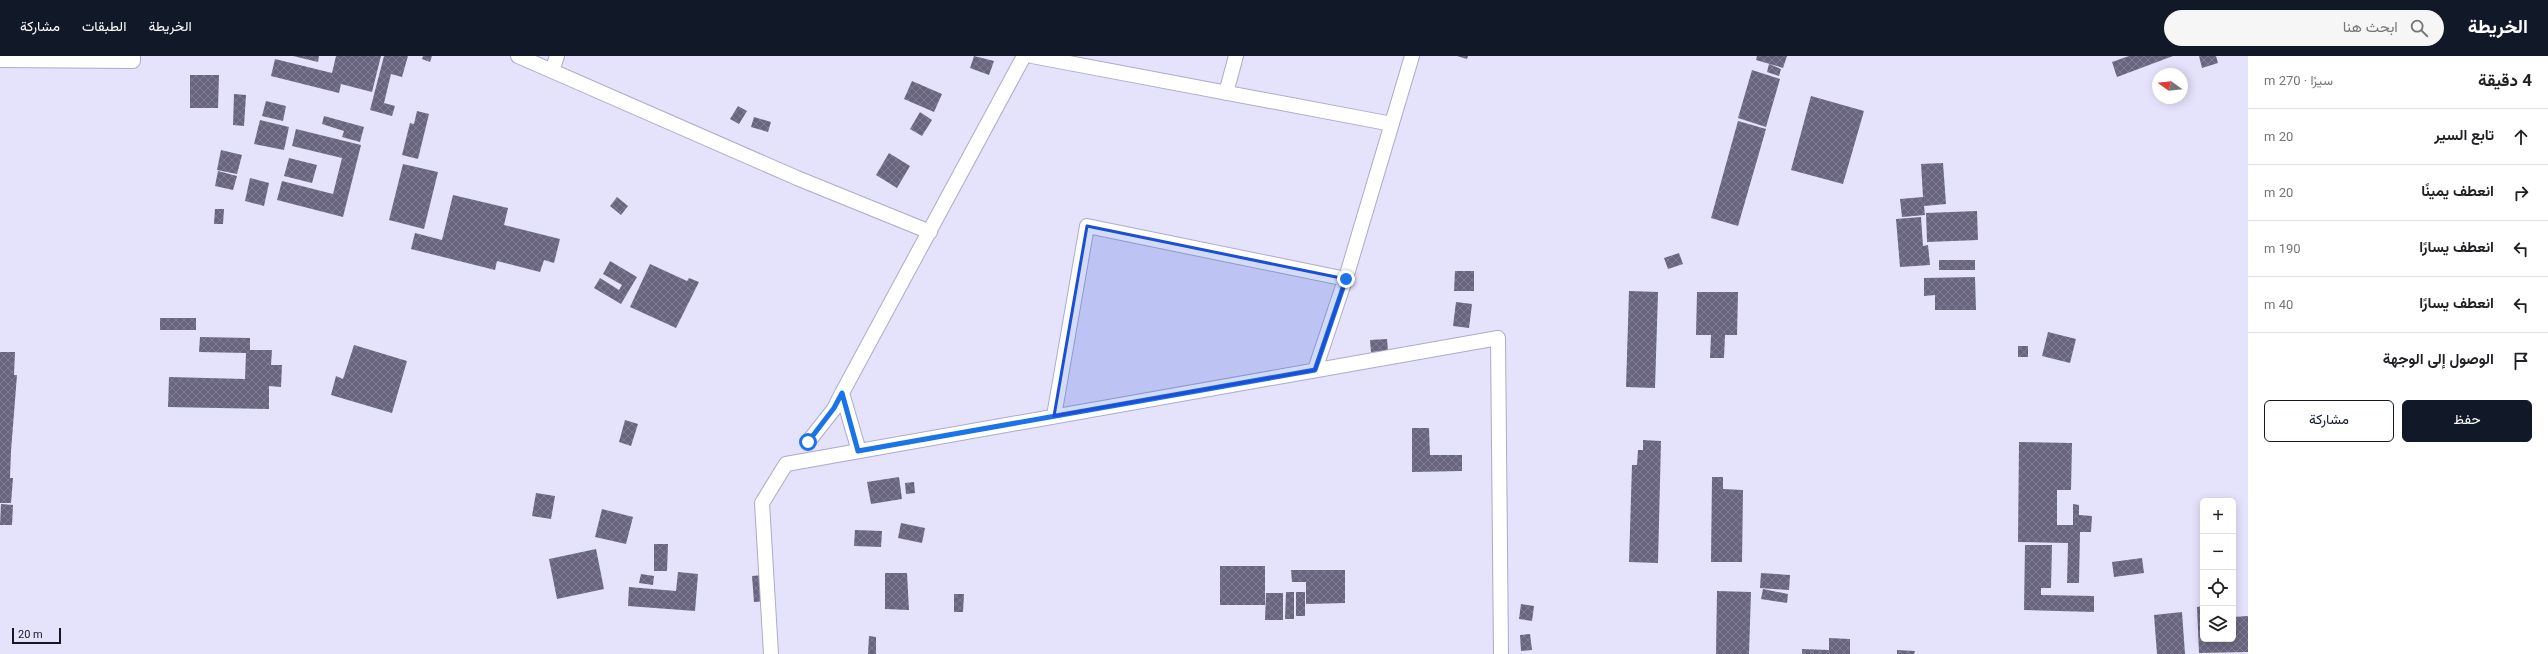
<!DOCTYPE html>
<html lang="ar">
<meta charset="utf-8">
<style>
body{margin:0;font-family:Roboto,Vazirmatn,sans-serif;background:#f6f6f6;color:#202124;direction:rtl}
.controls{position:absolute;right:12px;bottom:12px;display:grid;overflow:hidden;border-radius:6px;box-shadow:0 2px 10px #0003}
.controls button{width:36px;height:36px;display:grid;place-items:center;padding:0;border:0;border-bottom:1px solid #e0e0e0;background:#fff;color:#202124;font:20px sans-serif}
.compass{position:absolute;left:2152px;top:12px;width:36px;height:36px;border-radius:50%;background:#fff;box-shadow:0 2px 10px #0003;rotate:285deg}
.scale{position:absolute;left:12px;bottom:10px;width:49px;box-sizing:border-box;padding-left:4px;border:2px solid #181621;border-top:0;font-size:11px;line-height:14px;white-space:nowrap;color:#181621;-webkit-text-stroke:3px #e5e2fb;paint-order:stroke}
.stop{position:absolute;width:12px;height:12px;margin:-9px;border:3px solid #1a73e8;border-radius:50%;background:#fff}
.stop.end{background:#1a73e8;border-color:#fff;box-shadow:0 1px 4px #0008}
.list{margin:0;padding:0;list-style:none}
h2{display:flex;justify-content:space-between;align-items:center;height:52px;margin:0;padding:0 16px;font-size:17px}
h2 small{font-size:13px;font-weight:400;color:#757577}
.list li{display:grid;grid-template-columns:26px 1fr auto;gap:12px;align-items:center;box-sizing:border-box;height:56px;padding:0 16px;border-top:1px solid #e0e0e0}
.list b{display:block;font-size:15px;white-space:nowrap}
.list em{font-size:13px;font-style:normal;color:#757577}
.actions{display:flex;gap:8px;padding:12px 16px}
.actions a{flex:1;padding:9px 0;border:1px solid #111827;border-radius:6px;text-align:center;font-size:14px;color:#111827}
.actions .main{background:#111827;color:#fff}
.icon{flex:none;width:22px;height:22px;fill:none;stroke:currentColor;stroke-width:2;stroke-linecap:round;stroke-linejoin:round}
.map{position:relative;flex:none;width:2248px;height:598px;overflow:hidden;direction:ltr}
header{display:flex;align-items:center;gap:24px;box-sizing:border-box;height:56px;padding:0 20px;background:#111827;color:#fff}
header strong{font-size:19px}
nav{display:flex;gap:22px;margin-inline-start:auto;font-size:14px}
.search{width:280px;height:36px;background:#f6f6f6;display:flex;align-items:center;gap:10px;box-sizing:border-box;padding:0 14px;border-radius:22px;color:#757577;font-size:15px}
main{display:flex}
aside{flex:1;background:#fff}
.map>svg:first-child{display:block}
.building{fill:url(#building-cross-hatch)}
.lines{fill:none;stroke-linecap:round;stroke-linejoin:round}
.minor-casing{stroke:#aeaac8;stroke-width:16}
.minor{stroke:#fff;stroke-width:14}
.route{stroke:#1a73e8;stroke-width:5}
.marked{fill:#1d4ed8;fill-opacity:0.2;stroke:#1d4ed8;stroke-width:3;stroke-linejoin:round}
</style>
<header>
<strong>الخريطة</strong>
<div class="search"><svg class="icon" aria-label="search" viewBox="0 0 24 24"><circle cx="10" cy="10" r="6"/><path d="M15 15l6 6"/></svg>ابحث هنا</div>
<nav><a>الخريطة</a><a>الطبقات</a><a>مشاركة</a></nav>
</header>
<main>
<aside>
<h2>4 دقيقة<small>سيرًا · 270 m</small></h2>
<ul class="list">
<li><svg class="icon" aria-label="ahead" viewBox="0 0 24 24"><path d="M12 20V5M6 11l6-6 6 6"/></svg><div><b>تابع السير</b></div><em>20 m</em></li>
<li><svg class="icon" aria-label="right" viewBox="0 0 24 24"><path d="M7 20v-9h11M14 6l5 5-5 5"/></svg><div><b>انعطف يمينًا</b></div><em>20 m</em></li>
<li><svg class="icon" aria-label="left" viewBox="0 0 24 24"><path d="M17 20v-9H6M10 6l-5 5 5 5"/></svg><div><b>انعطف يسارًا</b></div><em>190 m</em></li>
<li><svg class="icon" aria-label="left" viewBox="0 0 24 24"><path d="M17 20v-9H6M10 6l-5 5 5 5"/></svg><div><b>انعطف يسارًا</b></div><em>40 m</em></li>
<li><svg class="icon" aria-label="arrive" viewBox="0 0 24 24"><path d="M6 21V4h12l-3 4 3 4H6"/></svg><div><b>الوصول إلى الوجهة</b></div></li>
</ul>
<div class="actions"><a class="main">حفظ</a><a>مشاركة</a></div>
</aside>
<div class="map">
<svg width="2248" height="598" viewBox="0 0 2248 598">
<defs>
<pattern id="building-cross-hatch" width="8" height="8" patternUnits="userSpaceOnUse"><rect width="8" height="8" fill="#696580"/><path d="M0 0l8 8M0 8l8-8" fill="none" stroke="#817e92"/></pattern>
</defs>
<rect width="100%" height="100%" fill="#e5e2fb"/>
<!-- building -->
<path class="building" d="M293 0H319L318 6Z
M336 0H381L372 36 341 28 339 37 271 20 275 3 332 17Z
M384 0H408L402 21 391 18 384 47 395 50 392 60 370 54Z
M423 0H432L430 6 422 3Z
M974 0 994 5 989 19 970 12Z
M1457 0H1468L1467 3Z
M1757 0H1787L1783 12 1756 4Z
M2129 0H2173L2117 21 2112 6Z
M2199 0H2216L2218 7 2202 12Z
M1769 8 1781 13 1779 20 1767 16Z
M1752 14 1780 23 1766 71 1738 62Z
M190 19H219L218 52H190Z
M912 25 942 38 934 56 904 43Z
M234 38 246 39 244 70 233 69Z
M1811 40 1864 55 1843 128 1791 114Z
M266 45 286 50 283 65 262 60Z
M738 50 747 55 739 68 730 63Z
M417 55 429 58 418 103 402 99 410 67 414 68Z
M920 56 932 64 922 80 910 73Z
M324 60 364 71 360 86 342 81 344 75 322 68Z
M754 61 771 66 768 76 751 71Z
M260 64 289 71 284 94 254 88Z
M1738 65 1766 73 1738 170 1711 162Z
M296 73 361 89 343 161 277 144 282 125 333 138 342 102 292 90Z
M221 94 242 99 237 118 217 114Z
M889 97 910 110 897 132 876 119Z
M289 102 317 109 312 127 284 120Z
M1943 107 1946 148 1924 150 1925 159 1902 161 1900 143 1923 141 1921 108Z
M403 108 438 116 424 173 389 164Z
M218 115 237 120 233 134 215 130Z
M250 122 269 127 264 150 245 145Z
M453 139 508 152 504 169 560 183 554 207 544 204 540 216 497 205 495 214 411 193 415 177 442 184Z
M617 141 628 150 621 159 610 150Z
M215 153H224L223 168H214Z
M1977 155 1978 184 1927 186 1926 157Z
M1921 161 1923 190 1928 189 1930 209 1900 211 1896 163Z
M1679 197 1683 208 1668 213 1664 202Z
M1939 204H1975V214H1939Z
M610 205 637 221 621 248 594 232 600 222 619 234 622 229 603 218Z
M650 208 687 225 689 222 699 226 676 272 630 251Z
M1455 215H1474V235H1454Z
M1975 221 1976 254H1935V239L1924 240V222Z
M1629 235 1658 236 1655 332 1626 331Z
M1697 236H1738L1737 279H1725L1724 302H1710L1711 279H1696Z
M1456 246 1472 248 1469 272 1453 270Z
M160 262H196V274H160Z
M2048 276 2076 283 2070 307 2042 300Z
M200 281 250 282V294H272L271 309H282L281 331 269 330V353L168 351 169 321 245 323 246 297 199 296Z
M1387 283 1388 295 1371 296 1370 284Z
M354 289 407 305 392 357 331 339 336 320 343 323Z
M2018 290H2028V301H2018Z
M0 296H15L14 319H17L11 395 10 422H13L11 447H0Z
M625 364 638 368 631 390 619 386Z
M1412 372H1429L1430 399H1462V415L1412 416Z
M1643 384 1661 385 1658 507 1629 506 1632 409H1637L1638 394H1643Z
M2019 386 2072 387 2071 434H2057V469H2073V448L2079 449V459L2092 460 2091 476H2080L2079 527H2067L2068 487 2018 486Z
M899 421 902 443 871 448 867 426Z
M1712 421H1723V433L1743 434 1742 506H1711Z
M914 426 915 437 906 438 905 427Z
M536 437 555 440 551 463 532 460Z
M1 448 13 449 12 469H0Z
M602 453 633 461 626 488 595 481Z
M901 467 925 472 922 487 898 482Z
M855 474 882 475 881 491 854 490Z
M654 488H668L667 515H654Z
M2025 489H2052L2051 532H2041V539L2094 540V556L2024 554Z
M596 493 604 533 557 543 549 503Z
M2142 502 2144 517 2114 521 2112 506Z
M1220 510H1265V549H1220Z
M1291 514H1345V547L1306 548V526H1292Z
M678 516 698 518 695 555 628 550 629 531 676 535Z
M885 517H907L909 554 885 553Z
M1761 517 1790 519 1789 534 1760 532Z
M641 518 654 520 653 529 639 527Z
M764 519 766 545 754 546 752 520Z
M1763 533 1788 538 1787 547 1761 543Z
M1717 535 1751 536 1749 598H1716Z
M1286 536H1294V563H1285Z
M1296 536H1305V560H1296Z
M1266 537H1283V564H1265Z
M954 538H964L963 556H954Z
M1521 548 1534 550 1532 565 1519 563Z
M2203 550V583H2233V561L2248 560V596L2199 597 2197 551Z
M2182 556 2185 598H2157L2154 559Z
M1530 578 1532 594 1521 595 1520 579Z
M869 580 876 581V598H868Z
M1829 582 1850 583V598H1802V593L1829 594Z
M1897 594 1915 595 1914 598H1897Z"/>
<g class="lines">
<!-- minor casing -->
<g class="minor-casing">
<path id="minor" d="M518 0 797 122 930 176
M1032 0 1392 68
M0 4 133 5V0
M552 15 557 0
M1226 37 1236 0
M1315 314 1348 215 1412 0
M1054 360 1087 170 1346 223
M808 386 834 353 842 337
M859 395 842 337 1024 0
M771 598 762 447 786 408 1498 282 1501 598"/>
</g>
<!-- minor -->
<use href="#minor" class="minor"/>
</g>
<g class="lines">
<!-- route -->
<path class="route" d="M808 386 834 352 842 337 858 395 1315 314 1346 223"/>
</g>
<!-- marked area -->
<path class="marked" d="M1087 170 1346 223 1315 314 1054 360Z"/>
</svg>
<div class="controls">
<button>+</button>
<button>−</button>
<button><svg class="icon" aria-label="locate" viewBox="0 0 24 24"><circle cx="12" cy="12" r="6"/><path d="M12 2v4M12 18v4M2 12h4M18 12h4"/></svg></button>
<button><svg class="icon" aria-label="layers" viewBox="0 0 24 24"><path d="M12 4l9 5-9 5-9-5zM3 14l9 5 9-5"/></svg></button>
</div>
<svg class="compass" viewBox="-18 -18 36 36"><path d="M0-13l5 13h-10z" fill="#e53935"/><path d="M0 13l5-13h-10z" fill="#757577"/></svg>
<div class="scale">20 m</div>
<div class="stop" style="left:808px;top:386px"></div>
<div class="stop end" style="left:1346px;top:223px"></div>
</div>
</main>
